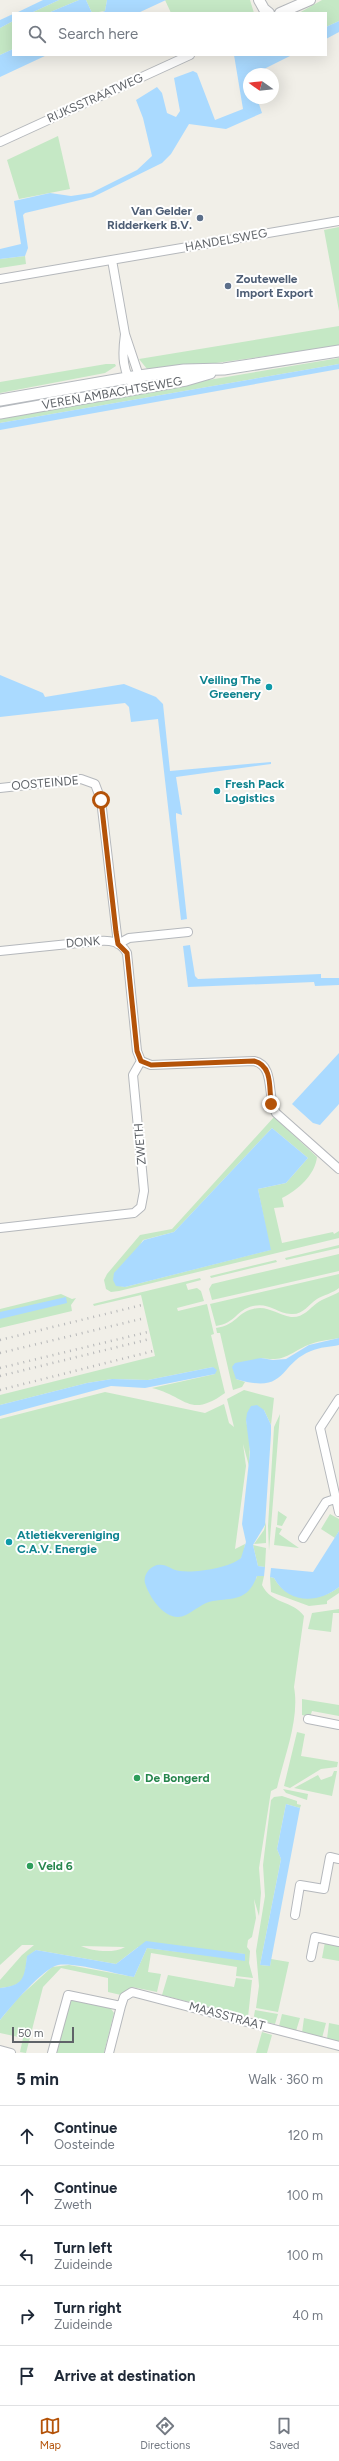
<!DOCTYPE html>
<meta charset="utf-8">
<style>
body{margin:0;font-family:Figtree,sans-serif;background:#f6f6f7;color:#1f2937}
.compass{position:absolute;left:243px;top:68px;width:36px;height:36px;border-radius:50%;background:#fff;box-shadow:0 4px 16px #0002;rotate:285deg}
.scale{position:absolute;left:12px;bottom:10px;width:62px;box-sizing:border-box;padding-left:4px;border:2px solid #5f6368;border-top:0;font-size:11px;line-height:14px;white-space:nowrap;color:#5f6368;-webkit-text-stroke:3px #fff;paint-order:stroke}
.stop{position:absolute;width:12px;height:12px;margin:-9px;border:3px solid #b45309;border-radius:50%;background:#fff}
.stop.end{background:#b45309;border-color:#fff;box-shadow:0 1px 4px #0008}
.list{margin:0;padding:0;list-style:none}
h2{display:flex;justify-content:space-between;align-items:center;height:52px;margin:0;padding:0 16px;font-size:17px}
h2 small{font-size:13px;font-weight:400;color:#747a83}
.list li{display:grid;grid-template-columns:26px 1fr auto;gap:12px;align-items:center;box-sizing:border-box;height:60px;padding:0 16px;border-top:1px solid #e0e1e3}
.list b{display:block;font-size:15px;white-space:nowrap}
.list p{margin:0;font-size:13px;white-space:nowrap;color:#747a83}
.list em{font-size:13px;font-style:normal;color:#747a83}
.icon{flex:none;width:22px;height:22px;fill:none;stroke:currentColor;stroke-width:2;stroke-linecap:round;stroke-linejoin:round}
.map{position:relative;flex:none;width:339px;height:2053px;overflow:hidden}
.search{position:absolute;background:#fff;box-shadow:0 4px 16px #0002;left:12px;right:12px;top:12px;height:44px;display:flex;align-items:center;gap:10px;box-sizing:border-box;padding:0 14px;border-radius:0px;color:#747a83;font-size:15px}
.sheet{height:352px;background:#fff}
nav{display:flex;justify-content:space-around;align-items:center;box-sizing:border-box;height:56px;border-top:1px solid #e0e1e3;background:#fff;font-size:11px;color:#747a83}
nav a{display:grid;justify-items:center;gap:2px}
nav .on{color:#b45309}
.map>svg:first-child{display:block}
.green{fill:#c5e8c5;fill-rule:evenodd}
.water{fill:#aadaff}
.lines{fill:none;stroke-linecap:round;stroke-linejoin:round}
.minor-casing{stroke:#b5b8bc;stroke-width:10}
.tertiary-casing{stroke:#b5b8bc;stroke-width:12}
.secondary-casing{stroke:#b6babf;stroke-width:13}
.minor{stroke:#fff;stroke-width:8}
.tertiary{stroke:#fff;stroke-width:10}
.secondary{stroke:#fff;stroke-width:11}
.rail{stroke:#b6b7b8;stroke-width:2.5;stroke-dasharray:1 5;stroke-linecap:butt}
.route{stroke:#b45309;stroke-width:5}
.service-dot{fill:#5c6f8a;stroke:#fff;stroke-width:1.5}
.culture-dot{fill:#0f9aa8;stroke:#fff;stroke-width:1.5}
.leisure-dot{fill:#2e9e5b;stroke:#fff;stroke-width:1.5}
.labels{text-anchor:middle;stroke-width:4;stroke-linejoin:round;paint-order:stroke}
.street-label{font-size:12px;fill:#5f6368;stroke:#fff}
.service-label{font-size:12px;font-weight:bold;fill:#4e5e75;stroke:#fff;text-anchor:end}
.culture-label{font-size:12px;font-weight:bold;fill:#0d838f;stroke:#fff;text-anchor:start}
.leisure-label{font-size:12px;font-weight:bold;fill:#27864d;stroke:#fff;text-anchor:start}
</style>
<div class="map">
<svg width="339" height="2053" viewBox="0 0 339 2053">
<rect width="100%" height="100%" fill="#f1efe8"/>
<!-- green -->
<path class="green" d="M59 0H79L48 13H31Z
M86 0H107L105 11 92 13Z
M165 0H250L254 13H171Z
M322 0H339V21L326 27V13H299Z
M13 21V49L0 55V28Z
M58 136 70 189 19 199 7 160Z
M339 227V311L324 230Z
M25 256 26 264 0 268V259Z
M339 326V346L158 371 147 369 139 359Z
M339 358V364L0 423V415Z
M106 364H115L116 366 105 373 0 393V382Z
M274 1117 317 1157C315 1175 298 1190 282 1198L284 1207 274 1208 282 1243 333 1232 334 1234 339 1231V1238L119 1291 111 1292 106 1289 104 1280 107 1274 140 1235 172 1229ZM272 1128 308 1158 286 1183 258 1189 270 1250 125 1287 116 1285 143 1240 174 1232Z
M339 1245V1248L286 1260 285 1258Z
M339 1254V1271L212 1300 209 1289 212 1284Z
M276 1260 277 1262 211 1278 210 1276Z
M339 1274V1288C333 1293 324 1295 317 1299 308 1305 303 1315 291 1314 277 1313 268 1302 253 1306 236 1310 236 1323 216 1326L210 1304Z
M200 1278 201 1280 186 1284 188 1290 197 1288 201 1291 204 1301 177 1308 178 1311 207 1304 214 1334 211 1335 225 1393C189 1419 186 1396 152 1388L215 1374 213 1367 148 1380 112 1379 87 1383 0 1405V1395L155 1356 141 1295 94 1306 93 1304Z
M339 1292V1338C329 1340 317 1341 308 1345 288 1354 285 1362 261 1358L236 1379 245 1382 242 1387 233 1390 220 1333H217L216 1328C237 1325 236 1313 253 1309 268 1305 277 1315 291 1317 303 1318 309 1309 317 1303 324 1298 332 1296 339 1292Z
M61 1294 72 1299 76 1298 71 1305 72 1311 0 1328V1309Z
M244 1390 274 1398 271 1425 264 1410 246 1420 250 1440 249 1466 243 1444 246 1466 235 1549 245 1544 244 1553 240 1560 256 1579 257 1576H264L262 1585C271 1604 294 1601 304 1616L294 1687C300 1719 284 1757 277 1788L271 1791 259 1868 261 1893 259 1916 254 1899 256 1918 252 1937 248 1940 247 1947 250 1951 249 1963 253 1978 236 1976 237 1967 151 1953 148 1972 161 1974 157 1992 132 1987 121 1995 108 1992V1978L61 1968 43 1987 26 2053 20 2052 23 2038 0 2033V2020L18 1998 52 1967 69 1965 134 1977 147 1948 196 1954H245L138 1947 116 1964 36 1950 27 1957C25 1979 24 1986 0 1988V1980L22 1955 34 1945H22L0 1965V1419L105 1392 205 1413 224 1404 229 1423 234 1427 227 1399ZM81 1946 124 1947H125C113 1954 92 1951 81 1946Z
M280 1414 269 1551 268 1526 274 1427Z
M278 1511 287 1517 282 1526 277 1525Z
M330 1514 339 1519V1531L335 1538 321 1529Z
M266 1522V1543L254 1544 264 1530Z
M276 1527 282 1529 279 1534 299 1548 274 1545Z
M253 1545 266 1548 265 1567 258 1566Z
M270 1577 274 1578C287 1602 319 1603 339 1587V1593L327 1601V1604L309 1606 271 1592Z
M339 1609V1613H333L331 1632 308 1629 312 1613Z
M302 1699 339 1705V1716L312 1711 310 1717 302 1715Z
M297 1732 305 1734 301 1756 338 1762 337 1767 321 1769 290 1788 284 1786Z
M334 1771H337L332 1796 294 1788 318 1775 321 1780 332 1776Z
M283 1789 308 1794 307 1800 286 1793Z
M282 1796 297 1801V1804L301 1805 300 1808 286 1804 277 1849 281 1859 260 1965 270 1966 271 1959 289 1962 278 2012 256 2008 259 1986 256 1951 265 1896 263 1865 271 1800 274 1797Z
M325 1942 339 1945V1961L322 1958Z
M168 1975 234 1987 236 1978 252 1980 248 2017 162 1995Z
M71 1999 109 2006 114 2013 104 2053H56Z
M255 2010 278 2014 275 2024 256 2020 254 2016Z
M282 2014 300 2018 296 2031 279 2026Z
M304 2018 326 2023 322 2038 302 2033Z
M329 2023 339 2025V2043L327 2039Z
M262 2032 272 2035 267 2053H256Z"/>
<!-- water -->
<path class="water" d="M43 0H59L31 13H16Z
M79 0H86L92 13H48Z
M107 0H166L138 13H100L105 11Z
M13 14V21L0 28V20Z
M339 21V32L326 39V27Z
M13 49V55H47L0 77V55Z
M234 55H292L266 68 262 74H249V98H257L262 113 226 129 189 124 171 154 162 163 93 197 25 213 23 215 28 248 25 256 0 259V249L21 244 14 201 50 193 71 196 91 193 137 170 152 156 143 118 136 100 157 87 162 93 167 113 176 117 180 111 174 78 193 71 197 73 215 120 243 109Z
M339 364V369L0 430V423Z
M0 675 43 693 45 697 124 684 156 697 163 704 170 771 271 762V764L176 777 182 815 176 813V818L187 919 181 920 158 719 131 722 129 707 125 703 0 717Z
M190 945 195 976 198 979 321 974V978H339V985L315 986 314 982 188 987 183 946Z
M339 1053V1104L320 1125 313 1123 292 1104Z
M272 1128 308 1158 286 1183 258 1189 271 1250 125 1287 116 1286 113 1280 114 1273 144 1240 174 1232Z
M66 1297 67 1303 0 1319V1312Z
M339 1338V1345C330 1347 320 1347 311 1351 278 1364 288 1395 236 1379L232 1367 235 1363 261 1358 273 1360 286 1359 309 1345Z
M213 1367 217 1370 215 1374 145 1388 111 1386 0 1416V1405L87 1383 112 1379 148 1380Z
M257 1405 264 1410 271 1425V1434L265 1525 253 1545 258 1566 265 1567 264 1576H257C248 1601 234 1598 213 1601 204 1602 194 1611 186 1615 167 1624 150 1599 145 1583 143 1576 149 1567 157 1565 166 1563 171 1570 180 1571 196 1573 229 1568 241 1558L246 1542 242 1524 250 1452 246 1420 247 1413 251 1406Z
M339 1531V1587C318 1604 288 1604 274 1578L270 1577 271 1568 313 1572Z
M286 1804 300 1808 270 1966 260 1965 281 1859 277 1849Z
M146 1941 245 1954V1961L147 1948 134 1977C116 1974 74 1962 58 1965 43 1968 10 2008 0 2020V1988C24 1985 24 1979 27 1956L36 1950 116 1964Z"/>
<g class="lines">
<!-- minor casing -->
<g class="minor-casing">
<path id="minor" d="M0 142 190 55
M112 260 125 334 139 376 136 389
M0 279 339 221
M125 334C122 355 122 373 136 389
M0 788 81 779 95 784 101 800 118 944
M118 944 129 938 188 932
M0 951 98 941C110 940 120 941 127 953L137 1051 141 1061
M141 1061 151 1065 254 1061C276 1066 266 1096 276 1113L339 1169
M0 1228 134 1213 141 1207 144 1191 133 1075 141 1061
M339 1399 320 1428 339 1512
M303 1538 326 1502 335 1499
M308 1719 339 1725
M295 1915 300 1885 324 1889 330 1857 339 1859
M311 1957 315 1937 339 1942
M121 2006 124 1997 132 1992 339 2046
M0 2050 11 2053
M52 2053 68 1995 121 2006 109 2053"/>
</g>
<!-- tertiary casing -->
<g class="tertiary-casing">
<path id="tertiary" d="M259 0 264 9 269 13
M280 13 310 0"/>
</g>
<!-- secondary casing -->
<g class="secondary-casing">
<path id="secondary" d="M0 400 139 376 184 370 224 369 339 351
M0 413 186 380 210 373"/>
</g>
<!-- minor -->
<use href="#minor" class="minor"/>
<!-- tertiary -->
<use href="#tertiary" class="tertiary"/>
<!-- secondary -->
<use href="#secondary" class="secondary"/>
<!-- rail -->
<path class="rail" d="M0 1340 142 1305
M0 1353 145 1318
M0 1368 148 1332
M0 1376 150 1339
M0 1390 153 1351"/>
</g>
<g class="lines">
<!-- route -->
<path class="route" d="M101 800 116 932 118 944 127 953 137 1051 141 1061 151 1065 254 1061C273 1066 269 1088 271 1104"/>
</g>
<!-- markers -->
<g class="service-dot">
<circle cx="200" cy="218" r="4"/>
<circle cx="228" cy="286" r="4"/>
</g>
<g class="culture-dot">
<circle cx="269" cy="687" r="4"/>
<circle cx="217" cy="791" r="4"/>
<circle cx="9" cy="1542" r="4"/>
</g>
<g class="leisure-dot">
<circle cx="137" cy="1778" r="4"/>
<circle cx="30" cy="1866" r="4"/>
</g>
<g class="labels">
<!-- street labels -->
<g class="street-label">
<text transform="translate(95 98) rotate(-24)" y="4">RIJKSSTRAATWEG</text>
<text transform="translate(226 240) rotate(-10)" y="4">HANDELSWEG</text>
<text transform="translate(112 393) rotate(-10)" y="4">VEREN AMBACHTSEWEG</text>
<text transform="translate(45 783) rotate(-5)" y="4">OOSTEINDE</text>
<text transform="translate(83 942) rotate(-5)" y="4">DONK</text>
<text transform="translate(140 1144) rotate(-95)" y="4">ZWETH</text>
<text transform="translate(227 2016) rotate(15)" y="4">MAASSTRAAT</text>
</g>
<!-- service labels -->
<g class="service-label">
<text x="192" y="215">Van Gelder<tspan x="192" dy="14">Ridderkerk B.V.</tspan></text>
<text x="236" y="283" text-anchor="start">Zoutewelle<tspan x="236" dy="14">Import Export</tspan></text>
</g>
<!-- culture labels -->
<g class="culture-label">
<text x="261" y="684" text-anchor="end">Veiling The<tspan x="261" dy="14">Greenery</tspan></text>
<text x="225" y="788">Fresh Pack<tspan x="225" dy="14">Logistics</tspan></text>
<text x="17" y="1539">Atletiekvereniging<tspan x="17" dy="14">C.A.V. Energie</tspan></text>
</g>
<!-- leisure labels -->
<g class="leisure-label">
<text x="145" y="1782">De Bongerd</text>
<text x="38" y="1870">Veld 6</text>
</g>
</g>
</svg>
<svg class="compass" viewBox="-18 -18 36 36"><path d="M0-13l5 13h-10z" fill="#e53935"/><path d="M0 13l5-13h-10z" fill="#747a83"/></svg>
<div class="scale">50 m</div>
<div class="stop" style="left:101px;top:800px"></div>
<div class="stop end" style="left:271px;top:1104px"></div>
<div class="search"><svg class="icon" aria-label="search" viewBox="0 0 24 24"><circle cx="10" cy="10" r="6"/><path d="M15 15l6 6"/></svg>Search here</div>
</div>
<section class="sheet">
<h2>5 min<small>Walk · 360 m</small></h2>
<ul class="list">
<li><svg class="icon" aria-label="ahead" viewBox="0 0 24 24"><path d="M12 20V5M6 11l6-6 6 6"/></svg><div><b>Continue</b><p>Oosteinde</p></div><em>120 m</em></li>
<li><svg class="icon" aria-label="ahead" viewBox="0 0 24 24"><path d="M12 20V5M6 11l6-6 6 6"/></svg><div><b>Continue</b><p>Zweth</p></div><em>100 m</em></li>
<li><svg class="icon" aria-label="left" viewBox="0 0 24 24"><path d="M17 20v-9H6M10 6l-5 5 5 5"/></svg><div><b>Turn left</b><p>Zuideinde</p></div><em>100 m</em></li>
<li><svg class="icon" aria-label="right" viewBox="0 0 24 24"><path d="M7 20v-9h11M14 6l5 5-5 5"/></svg><div><b>Turn right</b><p>Zuideinde</p></div><em>40 m</em></li>
<li><svg class="icon" aria-label="arrive" viewBox="0 0 24 24"><path d="M6 21V4h12l-3 4 3 4H6"/></svg><div><b>Arrive at destination</b></div></li>
</ul>
</section>
<nav>
<a class="on"><svg class="icon" aria-label="map" viewBox="0 0 24 24"><path d="M3 6l6-2 6 2 6-2v14l-6 2-6-2-6 2zM9 4v14M15 6v14"/></svg>Map</a>
<a><svg class="icon" aria-label="directions" viewBox="0 0 24 24"><path d="M12 3l9 9-9 9-9-9zM9 14v-3h6M13 9l2 2-2 2"/></svg>Directions</a>
<a><svg class="icon" aria-label="saved" viewBox="0 0 24 24"><path d="M7 4h10v16l-5-4-5 4z"/></svg>Saved</a>
</nav>
